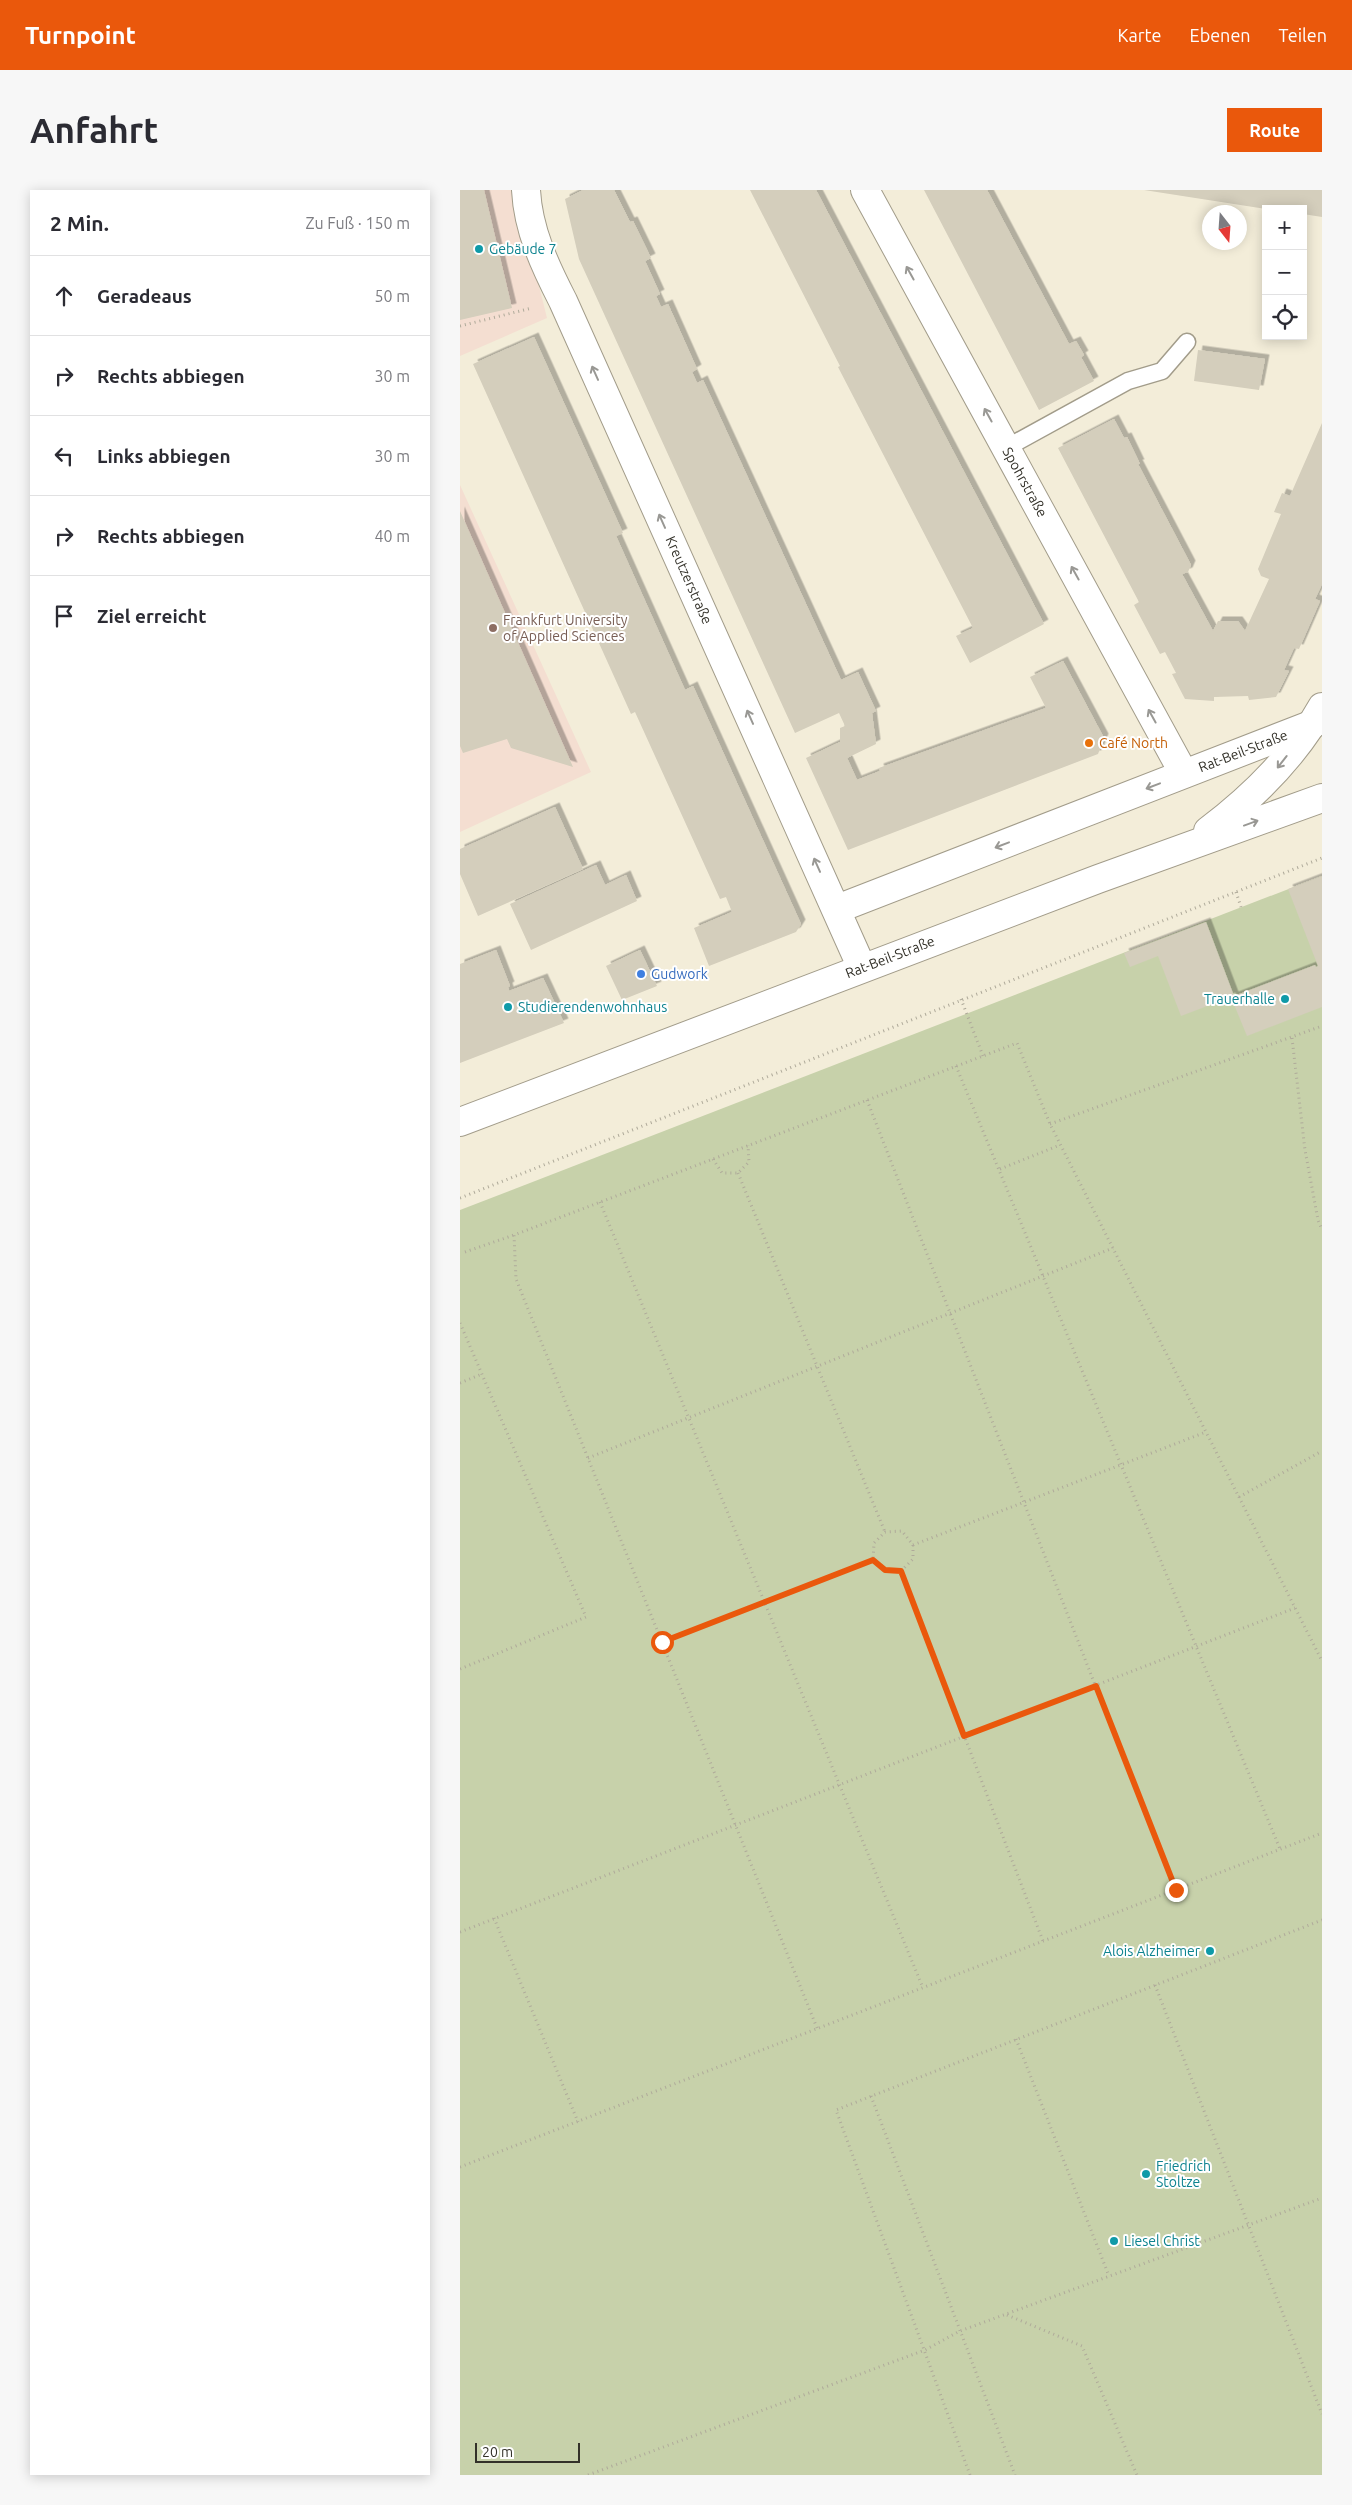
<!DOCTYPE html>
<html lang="de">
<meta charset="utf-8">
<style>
body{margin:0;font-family:Ubuntu,sans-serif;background:#f7f7f7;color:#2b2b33}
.controls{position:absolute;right:15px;top:15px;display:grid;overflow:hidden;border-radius:0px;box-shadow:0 2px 12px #0003}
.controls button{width:45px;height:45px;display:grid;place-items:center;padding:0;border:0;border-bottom:1px solid #e1e1e2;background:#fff;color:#2b2b33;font:25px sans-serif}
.compass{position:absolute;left:742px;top:15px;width:45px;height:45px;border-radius:50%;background:#fff;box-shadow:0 2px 12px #0003;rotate:163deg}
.scale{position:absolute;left:15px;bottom:12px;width:105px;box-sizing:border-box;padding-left:5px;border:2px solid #333129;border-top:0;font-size:14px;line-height:18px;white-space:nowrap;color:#333129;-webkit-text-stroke:4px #fff;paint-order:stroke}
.stop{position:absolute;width:15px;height:15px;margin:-11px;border:4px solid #ea580c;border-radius:50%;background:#fff}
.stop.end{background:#ea580c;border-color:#fff;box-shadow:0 1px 5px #0008}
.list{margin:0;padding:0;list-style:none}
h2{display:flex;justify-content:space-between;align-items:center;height:65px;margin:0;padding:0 20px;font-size:21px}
h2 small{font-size:16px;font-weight:400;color:#7c7c81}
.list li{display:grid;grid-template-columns:32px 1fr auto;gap:15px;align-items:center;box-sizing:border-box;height:80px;padding:0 20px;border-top:1px solid #e1e1e2}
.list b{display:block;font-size:19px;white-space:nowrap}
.list em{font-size:16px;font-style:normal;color:#7c7c81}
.icon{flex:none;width:28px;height:28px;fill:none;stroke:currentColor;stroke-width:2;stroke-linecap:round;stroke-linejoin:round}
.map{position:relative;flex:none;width:862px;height:2285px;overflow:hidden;border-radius:0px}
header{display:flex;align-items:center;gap:30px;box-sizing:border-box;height:70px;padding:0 25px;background:#ea580c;color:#fff}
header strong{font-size:24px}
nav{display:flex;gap:28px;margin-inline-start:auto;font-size:18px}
.intro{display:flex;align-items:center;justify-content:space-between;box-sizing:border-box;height:120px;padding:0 30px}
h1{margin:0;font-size:35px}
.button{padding:12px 22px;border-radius:0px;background:#ea580c;color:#fff;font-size:18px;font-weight:700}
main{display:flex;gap:30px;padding:0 30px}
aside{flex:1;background:#fff;border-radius:0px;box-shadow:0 2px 12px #0003}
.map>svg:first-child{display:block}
.education{fill:#f4ded1}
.green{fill:#c7d1aa}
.building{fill:#d4cebc;filter:url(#shadow)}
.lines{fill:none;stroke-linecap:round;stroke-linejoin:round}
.service-casing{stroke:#a29c8a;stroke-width:19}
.minor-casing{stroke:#a29c8a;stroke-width:30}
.secondary-casing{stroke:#a29c8a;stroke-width:30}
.path{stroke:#afaa9a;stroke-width:3;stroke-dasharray:1 4;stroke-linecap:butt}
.service{stroke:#fff;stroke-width:16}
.minor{stroke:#fff;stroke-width:28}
.secondary{stroke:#fff;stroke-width:28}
.oneway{stroke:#999894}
.route{stroke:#ea580c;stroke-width:6}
.culture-dot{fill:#0f9aa8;stroke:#fff;stroke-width:2}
.education-dot{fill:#8d6e63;stroke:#fff;stroke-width:2}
.food-dot{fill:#e8710a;stroke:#fff;stroke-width:2}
.shop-dot{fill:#3f7fe0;stroke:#fff;stroke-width:2}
.labels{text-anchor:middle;stroke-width:4;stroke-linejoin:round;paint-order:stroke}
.culture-label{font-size:14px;fill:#0d838f;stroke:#fff;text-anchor:start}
.street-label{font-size:14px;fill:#333129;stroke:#fff}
.education-label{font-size:14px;fill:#785e54;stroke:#fff;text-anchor:start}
.food-label{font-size:14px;fill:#c56008;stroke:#fff;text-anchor:start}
.shop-label{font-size:14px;fill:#366cbe;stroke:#fff;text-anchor:start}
</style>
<header>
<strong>Turnpoint</strong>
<nav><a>Karte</a><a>Ebenen</a><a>Teilen</a></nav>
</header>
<div class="intro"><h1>Anfahrt</h1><a class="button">Route</a></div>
<main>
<aside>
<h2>2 Min.<small>Zu Fuß · 150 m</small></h2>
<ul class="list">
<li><svg class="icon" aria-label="ahead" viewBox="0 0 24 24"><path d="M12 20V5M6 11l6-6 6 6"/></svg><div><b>Geradeaus</b></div><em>50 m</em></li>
<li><svg class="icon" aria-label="right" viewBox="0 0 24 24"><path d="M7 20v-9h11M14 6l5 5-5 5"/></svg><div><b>Rechts abbiegen</b></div><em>30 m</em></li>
<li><svg class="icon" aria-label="left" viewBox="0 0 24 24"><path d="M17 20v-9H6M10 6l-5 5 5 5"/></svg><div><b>Links abbiegen</b></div><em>30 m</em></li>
<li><svg class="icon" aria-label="right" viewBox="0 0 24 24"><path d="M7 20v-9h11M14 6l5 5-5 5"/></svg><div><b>Rechts abbiegen</b></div><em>40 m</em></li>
<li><svg class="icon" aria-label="arrive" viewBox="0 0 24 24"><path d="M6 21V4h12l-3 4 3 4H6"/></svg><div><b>Ziel erreicht</b></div></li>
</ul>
</aside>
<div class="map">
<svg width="862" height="2285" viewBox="0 0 862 2285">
<defs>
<filter id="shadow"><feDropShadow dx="4.5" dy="-4.5" stdDeviation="0" flood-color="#0004"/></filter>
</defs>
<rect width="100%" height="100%" fill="#f3edd9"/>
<!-- education -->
<path class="education" d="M0 0H55L87 128 0 166Z
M0 295 131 582 0 642Z"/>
<!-- green -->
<path class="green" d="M862 686V2285H0V1020Z"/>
<!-- building -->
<path class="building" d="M0 0H24L52 118 0 130Z
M123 0H154L170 32 173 31 191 68 185 71 200 104 196 106 201 117 208 114 237 179 232 182 237 193 243 190 381 490 398 482 416 521 412 523 416 554 387 568 397 590 420 581 419 578 586 518 570 487 603 471 644 548 638 564 388 660 346 568 380 552V538L385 536 379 523 335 543 119 69 105 9Z
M290 0H356L584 434 510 473 496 446 513 438 378 177 380 176Z
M464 0H527L609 154 616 151 624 165 621 167 634 191 579 220Z
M684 0H862V27L843 24V19H806Z
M74 147 163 343 156 346 225 500 233 496 341 734 336 742 249 776 234 738 272 722 266 707 260 709 175 522 171 524 13 174Z
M738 160 805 169 799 200 734 191Z
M654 229 664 248 667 247 680 274H678L731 375 728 382 722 384 753 441 758 431H778L785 441 809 389 801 386 798 379 821 324 814 322 822 303 830 306 862 233V394L855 409 860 411 839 459 834 458 824 480 829 481 816 507 789 510 788 506 754 507V511L725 509 712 484 716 483 705 462 700 464 674 415 679 412 598 258Z
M0 321 113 577 51 558 47 549 3 563 0 556Z
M95 617 123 679 18 726 0 684V659Z
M136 675 145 695 166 685 177 711 71 760 50 714Z
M862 686V817L787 846 771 807 721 826 698 766 670 777 664 763 746 732 774 806 855 775 856 777 858 776 828 699Z
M36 760 50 796 48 797 49 801 83 788 104 833 0 873V774Z
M180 760 197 796 162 810 146 776Z"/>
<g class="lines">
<!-- service casing -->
<g class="service-casing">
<path id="service" d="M546 258 668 191 702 181 727 152"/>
</g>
<!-- minor casing -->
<g class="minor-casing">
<path id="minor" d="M66 0C68 40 85 76 103 111L402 778
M405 0 724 584
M377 719 853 534"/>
</g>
<!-- secondary casing -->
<g class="secondary-casing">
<path id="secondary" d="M748 641C793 607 834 567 862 517
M0 932 638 689 862 608"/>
</g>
<!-- path -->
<path class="path" d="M0 136 72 118
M776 702 781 717
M501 809 523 866
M832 848 845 960 858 1030 862 1040
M496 876 820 1659
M407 910 715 1700
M590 934 862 836
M253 969 262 983H278L289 972 288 955
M540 979 600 955
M278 983 425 1342
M0 1008 862 668
M140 1012 463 1798
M5 1062 54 1045
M0 1133 126 1427 0 1479
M0 1193 22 1184
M128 1268 653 1058
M779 1307 862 1261
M453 1355V1369L441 1381 425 1380 413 1370 414 1353 425 1342 442 1341 453 1355 746 1242
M441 1381 583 1751
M202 1452 413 1370
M34 1728 118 1932
M0 1742 835 1418
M695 1795 862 2224
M357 1838 56 1089 54 1045 557 853 590 934 862 1471
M556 1849 649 2086
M411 1906 555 2285
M0 1977 862 1643
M547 2125 622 2156 677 2285
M128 2285 465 2160 500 2141 862 2008
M510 2285 376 1920 862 1730"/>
<!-- service -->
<use href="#service" class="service"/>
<!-- minor -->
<use href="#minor" class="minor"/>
<!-- secondary -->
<use href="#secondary" class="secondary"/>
</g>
<!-- one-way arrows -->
<defs><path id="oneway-shaft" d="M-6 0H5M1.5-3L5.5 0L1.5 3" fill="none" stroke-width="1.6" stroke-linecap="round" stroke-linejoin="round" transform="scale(1.25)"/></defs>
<g class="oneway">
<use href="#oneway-shaft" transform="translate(450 83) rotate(-119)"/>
<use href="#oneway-shaft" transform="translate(135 183) rotate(-114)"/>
<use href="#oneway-shaft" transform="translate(528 225) rotate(-119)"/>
<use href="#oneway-shaft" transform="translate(202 331) rotate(-114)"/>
<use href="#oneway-shaft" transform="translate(615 383) rotate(-119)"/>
<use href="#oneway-shaft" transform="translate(692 526) rotate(-119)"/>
<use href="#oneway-shaft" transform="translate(290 527) rotate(-114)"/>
<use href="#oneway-shaft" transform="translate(822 572) rotate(128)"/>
<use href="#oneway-shaft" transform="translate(693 596) rotate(159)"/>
<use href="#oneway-shaft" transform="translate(791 633) rotate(-20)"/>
<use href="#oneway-shaft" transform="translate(542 655) rotate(159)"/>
<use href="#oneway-shaft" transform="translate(357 675) rotate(-114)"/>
</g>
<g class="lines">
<!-- route -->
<path class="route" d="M202 1452 413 1370 425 1380 441 1381 504 1546 636 1496 716 1700"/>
</g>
<!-- markers -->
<g class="culture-dot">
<circle cx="19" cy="59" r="5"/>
<circle cx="825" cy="809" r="5"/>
<circle cx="48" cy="817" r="5"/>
<circle cx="750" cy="1761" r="5"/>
<circle cx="686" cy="1984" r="5"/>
<circle cx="654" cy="2051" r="5"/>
</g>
<circle class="education-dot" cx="33" cy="438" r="5"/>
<circle class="food-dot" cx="629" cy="553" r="5"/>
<circle class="shop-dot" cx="181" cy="784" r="5"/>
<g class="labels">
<!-- culture labels -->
<g class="culture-label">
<text x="29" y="64">Gebäude 7</text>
<text x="815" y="814" text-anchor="end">Trauerhalle</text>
<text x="58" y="822">Studierendenwohnhaus</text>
<text x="740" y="1766" text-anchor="end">Alois Alzheimer</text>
<text x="696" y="1981">Friedrich<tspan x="696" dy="16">Stoltze</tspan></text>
<text x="664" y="2056">Liesel Christ</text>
</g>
<!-- street labels -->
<g class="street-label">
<text transform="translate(565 292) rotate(61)" y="5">Spohrstraße</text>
<text transform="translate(229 390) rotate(66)" y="5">Kreutzerstraße</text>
<text transform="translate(783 561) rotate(-21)" y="5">Rat-Beil-Straße</text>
<text transform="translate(430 767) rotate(-21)" y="5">Rat-Beil-Straße</text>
</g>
<!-- education labels -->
<g class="education-label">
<text x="43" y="435">Frankfurt University<tspan x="43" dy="16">of Applied Sciences</tspan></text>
</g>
<!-- food labels -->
<g class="food-label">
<text x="639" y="558">Café North</text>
</g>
<!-- shop labels -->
<g class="shop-label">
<text x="191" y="789">Gudwork</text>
</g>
</g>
</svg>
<div class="controls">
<button>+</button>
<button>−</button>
<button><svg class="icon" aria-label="locate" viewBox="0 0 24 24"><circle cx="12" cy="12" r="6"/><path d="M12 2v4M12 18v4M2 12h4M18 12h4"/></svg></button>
</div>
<svg class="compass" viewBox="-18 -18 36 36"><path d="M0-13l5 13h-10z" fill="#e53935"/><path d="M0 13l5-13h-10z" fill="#7c7c81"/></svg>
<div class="scale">20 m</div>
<div class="stop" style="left:202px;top:1452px"></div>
<div class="stop end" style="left:716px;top:1700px"></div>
</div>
</main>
